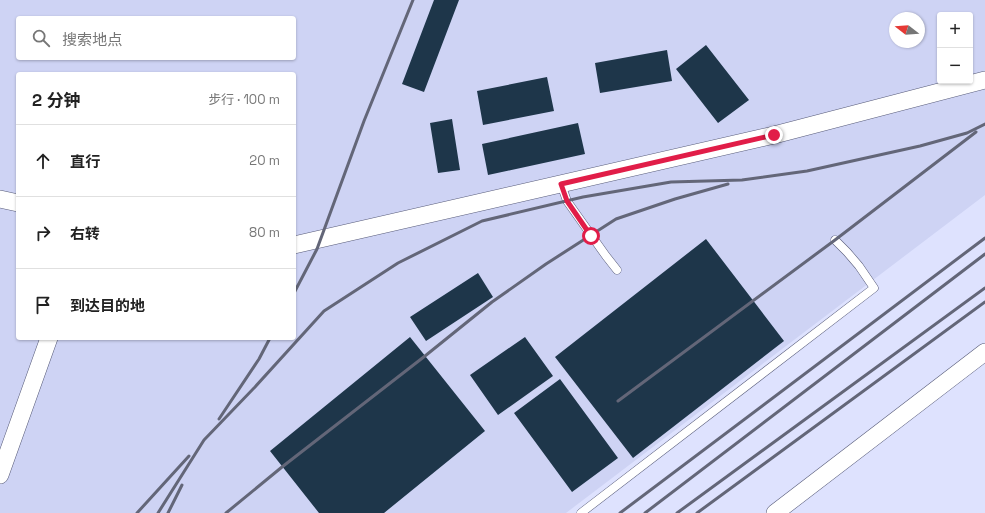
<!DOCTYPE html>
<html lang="zh">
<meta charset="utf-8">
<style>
body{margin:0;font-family:"Space Grotesk","Noto Sans SC",sans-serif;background:#f6f6f6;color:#222}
.controls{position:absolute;right:12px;top:12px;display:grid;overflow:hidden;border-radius:4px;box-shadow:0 1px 3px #0004}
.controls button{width:36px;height:36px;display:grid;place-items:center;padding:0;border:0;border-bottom:1px solid #e0e0e0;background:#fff;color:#222;font:20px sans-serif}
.compass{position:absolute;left:889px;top:12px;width:36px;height:36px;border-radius:50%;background:#fff;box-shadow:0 1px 3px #0004;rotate:287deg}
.stop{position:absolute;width:12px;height:12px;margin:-9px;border:3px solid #e11d48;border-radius:50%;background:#fff}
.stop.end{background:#e11d48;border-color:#fff;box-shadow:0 1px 4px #0008}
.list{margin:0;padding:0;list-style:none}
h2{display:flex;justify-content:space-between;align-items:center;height:52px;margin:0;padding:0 16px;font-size:17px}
h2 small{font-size:13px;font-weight:400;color:#767676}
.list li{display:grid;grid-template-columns:26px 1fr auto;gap:12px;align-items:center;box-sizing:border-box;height:72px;padding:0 16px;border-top:1px solid #e0e0e0}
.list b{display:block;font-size:15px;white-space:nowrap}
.list em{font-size:13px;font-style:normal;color:#767676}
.icon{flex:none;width:22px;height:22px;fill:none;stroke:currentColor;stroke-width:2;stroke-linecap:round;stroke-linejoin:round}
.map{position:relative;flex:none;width:985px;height:513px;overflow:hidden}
.search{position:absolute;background:#fff;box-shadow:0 1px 3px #0004;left:16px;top:16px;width:280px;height:44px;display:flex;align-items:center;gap:10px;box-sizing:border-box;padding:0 14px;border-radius:4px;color:#767676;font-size:15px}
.panel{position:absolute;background:#fff;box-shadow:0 1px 3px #0004;left:16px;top:72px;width:280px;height:268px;border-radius:4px}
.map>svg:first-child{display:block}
.built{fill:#ced3f4;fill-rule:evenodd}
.building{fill:#1e364a}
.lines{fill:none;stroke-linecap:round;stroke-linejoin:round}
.service-casing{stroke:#575b79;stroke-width:9}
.minor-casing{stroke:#575b79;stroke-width:18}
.service{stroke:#fff;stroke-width:8}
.minor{stroke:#fff;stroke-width:17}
.rail{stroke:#636678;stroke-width:3}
.route{stroke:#e11d48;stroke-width:5}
</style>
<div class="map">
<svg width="985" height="513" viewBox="0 0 985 513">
<rect width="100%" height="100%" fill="#dee2fe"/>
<!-- built -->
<path class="built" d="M0 0H985V195L566 513H0ZM940 15H970V81H940ZM18 18H294V58H18ZM895 18H919V42H895ZM18 74H294V338H18Z"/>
<!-- building -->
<path class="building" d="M434 0H459L424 92 402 84Z
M706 45 749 100 718 123 676 69Z
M667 50 672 81 600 93 595 63Z
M547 77 554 111 483 125 477 91Z
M452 119 460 170 438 173 430 123Z
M578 123 585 154 488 175 482 144Z
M706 239 784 341 633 458 555 357Z
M478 273 493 297 426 341 410 317Z
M410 337 485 431 384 513H319L270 451Z
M525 337 553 376 498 415 470 375Z
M560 379 618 458 572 492 514 413Z"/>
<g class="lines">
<!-- service casing -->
<g class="service-casing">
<path id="service" d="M561 184 567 201 606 256 617 270
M581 513 874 288 859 266 847 252 835 240"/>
</g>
<!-- minor casing -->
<g class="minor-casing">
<path id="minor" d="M0 199 18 203
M294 245 774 135 985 80
M0 475 49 338
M775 513 985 352"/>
</g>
<!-- service -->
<use href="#service" class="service"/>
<!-- minor -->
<use href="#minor" class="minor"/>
<!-- rail -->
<path class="rail" d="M294 293 317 249 364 121 413 0
M618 401 835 240 976 132
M219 419 259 359 270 338
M137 513 189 456
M158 513 204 440 255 387 324 311 398 263 482 221 583 197 671 182 742 180 807 171 920 146 967 133 985 124
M168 513 182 485
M226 513 282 467 425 356 492 302 546 264 616 219 675 199 728 184
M620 513 985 238
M645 513 985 254
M677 513 985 288
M697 513 985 302"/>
</g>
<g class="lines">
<!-- route -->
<path class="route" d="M591 236 567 201 561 184 774 135"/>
</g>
</svg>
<div class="controls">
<button>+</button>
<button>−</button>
</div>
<svg class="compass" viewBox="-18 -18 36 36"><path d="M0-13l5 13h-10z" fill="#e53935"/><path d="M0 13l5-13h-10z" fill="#767676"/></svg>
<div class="stop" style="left:591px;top:236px"></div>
<div class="stop end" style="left:774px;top:135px"></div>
<div class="search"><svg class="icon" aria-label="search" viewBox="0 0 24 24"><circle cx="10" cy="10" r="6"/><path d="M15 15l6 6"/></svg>搜索地点</div>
<section class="panel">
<h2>2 分钟<small>步行 · 100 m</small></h2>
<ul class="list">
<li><svg class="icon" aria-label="ahead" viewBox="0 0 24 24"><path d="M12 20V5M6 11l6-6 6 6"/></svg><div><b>直行</b></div><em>20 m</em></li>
<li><svg class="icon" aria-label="right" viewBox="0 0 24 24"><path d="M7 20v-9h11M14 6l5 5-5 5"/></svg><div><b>右转</b></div><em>80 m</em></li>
<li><svg class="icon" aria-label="arrive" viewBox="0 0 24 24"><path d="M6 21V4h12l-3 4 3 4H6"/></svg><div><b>到达目的地</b></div></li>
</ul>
</section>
</div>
